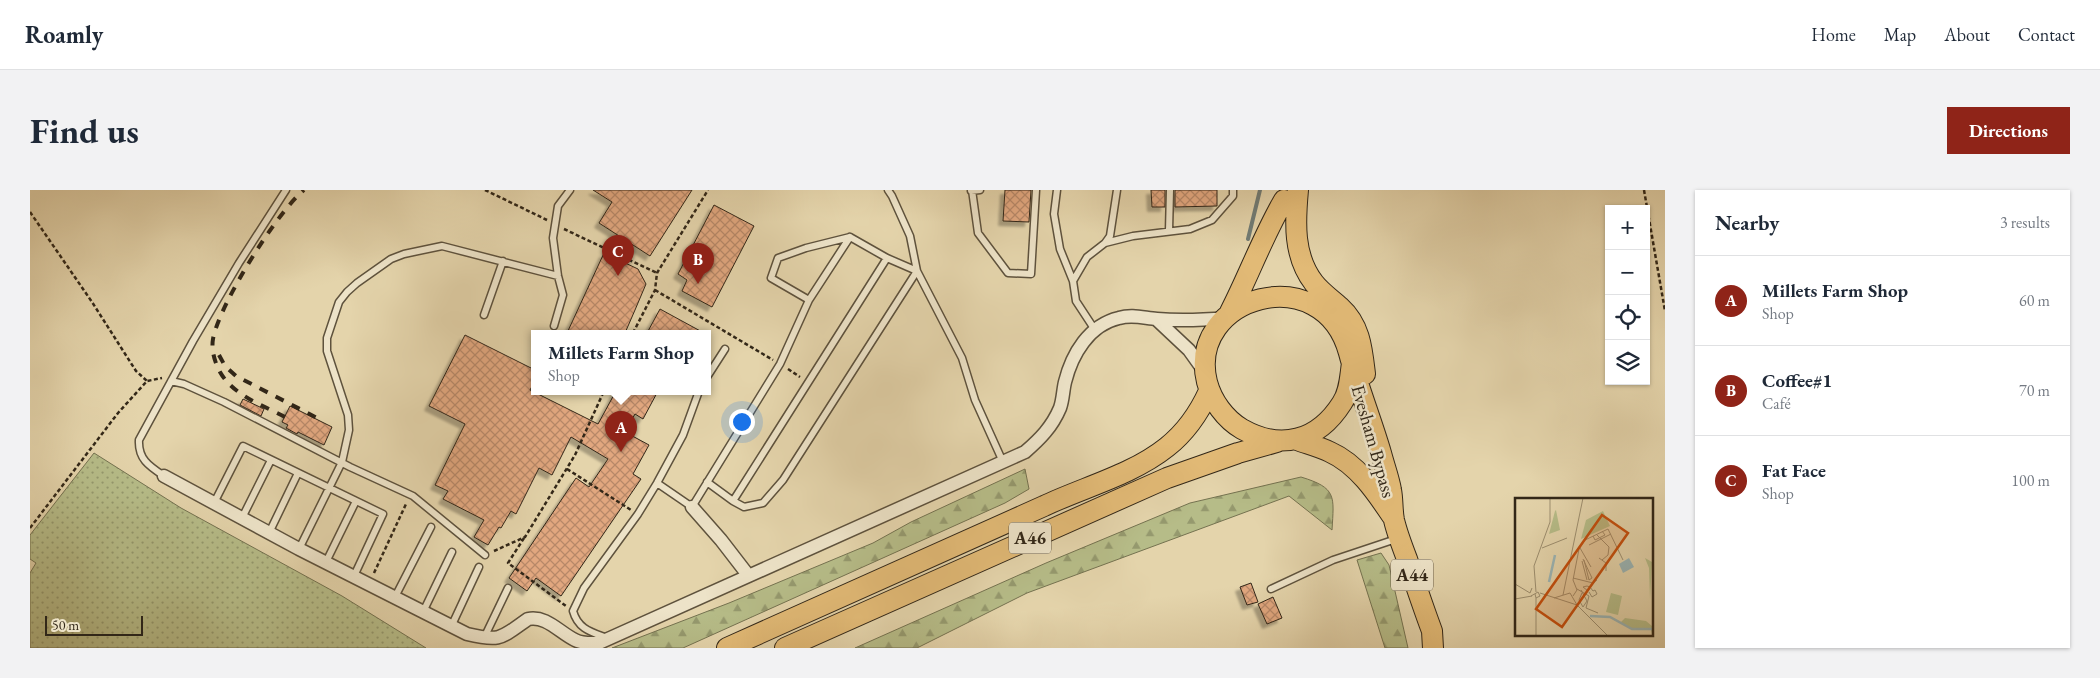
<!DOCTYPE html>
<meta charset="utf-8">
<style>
body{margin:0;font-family:"EB Garamond",serif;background:#f2f2f3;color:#1f2937}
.controls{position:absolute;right:15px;top:15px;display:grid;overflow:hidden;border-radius:0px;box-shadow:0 1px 4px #0004}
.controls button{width:45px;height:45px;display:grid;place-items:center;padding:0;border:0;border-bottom:1px solid #e0e1e3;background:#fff;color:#1f2937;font:25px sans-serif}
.scale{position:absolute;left:15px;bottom:12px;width:98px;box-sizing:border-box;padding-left:5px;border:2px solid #322718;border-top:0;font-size:14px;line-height:18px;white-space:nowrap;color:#322718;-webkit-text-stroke:4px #ede3c8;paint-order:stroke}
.you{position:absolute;left:711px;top:231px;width:18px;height:18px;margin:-12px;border:4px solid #fff;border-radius:50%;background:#1a73e8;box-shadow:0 0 0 8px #1a73e833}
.badge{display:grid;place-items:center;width:32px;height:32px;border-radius:50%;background:#8f2418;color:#fff;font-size:16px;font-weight:700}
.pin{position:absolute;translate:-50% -41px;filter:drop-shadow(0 1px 2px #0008)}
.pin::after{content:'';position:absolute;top:26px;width:18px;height:15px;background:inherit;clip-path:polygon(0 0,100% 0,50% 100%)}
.popup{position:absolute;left:501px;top:140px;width:180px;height:65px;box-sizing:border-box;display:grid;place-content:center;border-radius:0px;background:#fff;filter:drop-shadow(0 1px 4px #0005);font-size:16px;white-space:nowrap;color:#747a83}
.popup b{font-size:19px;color:#1f2937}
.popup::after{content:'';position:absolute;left:50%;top:100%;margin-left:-10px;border:10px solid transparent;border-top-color:#fff}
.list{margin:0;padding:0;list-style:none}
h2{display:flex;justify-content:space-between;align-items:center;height:65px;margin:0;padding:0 20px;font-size:21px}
h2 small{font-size:16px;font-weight:400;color:#747a83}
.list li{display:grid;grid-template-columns:32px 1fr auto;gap:15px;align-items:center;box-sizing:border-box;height:90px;padding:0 20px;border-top:1px solid #e0e1e3}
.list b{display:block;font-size:19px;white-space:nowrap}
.list p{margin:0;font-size:16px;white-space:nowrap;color:#747a83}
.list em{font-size:16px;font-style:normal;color:#747a83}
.icon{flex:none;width:28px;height:28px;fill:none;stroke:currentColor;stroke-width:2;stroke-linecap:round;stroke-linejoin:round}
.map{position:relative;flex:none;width:1635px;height:458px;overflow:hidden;border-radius:0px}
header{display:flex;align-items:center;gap:30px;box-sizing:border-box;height:70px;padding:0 25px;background:#fff;border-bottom:1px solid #e0e1e3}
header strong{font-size:24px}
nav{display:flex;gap:28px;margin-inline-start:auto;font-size:18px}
.intro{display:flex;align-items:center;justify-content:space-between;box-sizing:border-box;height:120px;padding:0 30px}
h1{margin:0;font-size:35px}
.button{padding:12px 22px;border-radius:0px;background:#8f2418;color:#fff;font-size:18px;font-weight:700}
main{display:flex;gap:30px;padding:0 30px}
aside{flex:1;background:#fff;border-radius:0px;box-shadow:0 1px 4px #0004}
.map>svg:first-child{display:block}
.grass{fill:url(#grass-dots);stroke:#747250}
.forest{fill:url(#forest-firs);stroke:#747250}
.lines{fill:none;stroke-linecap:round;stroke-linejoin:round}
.stream{stroke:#717c76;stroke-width:4}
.building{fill:url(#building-cross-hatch);stroke:#322718;filter:url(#shadow)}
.service-casing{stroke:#5e523d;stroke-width:9}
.minor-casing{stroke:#5e523d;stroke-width:15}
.trunk-casing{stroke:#322718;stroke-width:22}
.path{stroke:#322718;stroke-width:2.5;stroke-dasharray:4 2.5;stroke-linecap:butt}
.service{stroke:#ede3c8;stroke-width:6}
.minor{stroke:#ede3c8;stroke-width:12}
.trunk{stroke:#e2ba76;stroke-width:20}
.rail{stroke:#322718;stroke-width:4;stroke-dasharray:9 9;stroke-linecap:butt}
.labels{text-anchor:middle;stroke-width:5;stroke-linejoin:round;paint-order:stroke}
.shield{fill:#ede3c8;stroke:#6a5f4d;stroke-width:1}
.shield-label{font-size:18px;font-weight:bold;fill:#322718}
.street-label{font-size:19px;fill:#322718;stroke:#ede3c8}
.inset-river{fill:none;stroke:#9bb5b5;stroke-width:2.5}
.inset-road{fill:none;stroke:#9d8f70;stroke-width:1}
.view{fill:#c44f0e;fill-opacity:0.15;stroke:#c44f0e;stroke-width:2.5}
.inset-edge{fill:none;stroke:#322718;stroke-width:2.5}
</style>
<header>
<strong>Roamly</strong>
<nav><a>Home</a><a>Map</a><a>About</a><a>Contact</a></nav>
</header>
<div class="intro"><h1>Find us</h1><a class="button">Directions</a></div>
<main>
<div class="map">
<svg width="1635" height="458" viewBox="0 0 1635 458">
<defs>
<pattern id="grass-dots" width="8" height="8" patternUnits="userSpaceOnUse" patternTransform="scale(1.25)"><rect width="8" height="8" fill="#b6bc88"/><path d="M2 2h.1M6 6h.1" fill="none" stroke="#95996e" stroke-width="1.8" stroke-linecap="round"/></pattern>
<pattern id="forest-firs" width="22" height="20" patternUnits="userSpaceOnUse" patternTransform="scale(1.25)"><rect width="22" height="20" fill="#b6bc88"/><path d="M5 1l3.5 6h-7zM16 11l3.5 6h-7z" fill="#95996e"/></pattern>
<pattern id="building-cross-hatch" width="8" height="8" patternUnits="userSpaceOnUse" patternTransform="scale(1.25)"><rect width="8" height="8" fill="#e1a77f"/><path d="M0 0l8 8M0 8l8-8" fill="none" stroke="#b78867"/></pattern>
<filter id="shadow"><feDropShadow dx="-4.5" dy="4.5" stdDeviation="1" flood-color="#0004"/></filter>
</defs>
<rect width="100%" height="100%" fill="#e4d4ab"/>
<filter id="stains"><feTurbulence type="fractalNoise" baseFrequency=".004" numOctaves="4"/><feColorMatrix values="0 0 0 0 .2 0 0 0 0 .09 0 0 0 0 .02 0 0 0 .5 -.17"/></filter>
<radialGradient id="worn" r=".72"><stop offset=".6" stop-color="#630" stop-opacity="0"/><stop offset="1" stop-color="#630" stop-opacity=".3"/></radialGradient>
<!-- grass -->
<path class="grass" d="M64 263 151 318 312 406 396 458H0V383L6 373 0 369V345Z"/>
<!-- forest -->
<path class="forest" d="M995 279 999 299 975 313 653 458H582L699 413 843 353 881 332Z
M1271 287C1307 298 1304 306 1302 340L1259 306 997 403 887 458H825L1016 373 1160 313Z
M1351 363 1359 375 1378 458H1355L1327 370Z"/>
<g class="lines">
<!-- stream -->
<path class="stream" d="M1218 49 1230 0"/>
</g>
<!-- building -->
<path class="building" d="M563 0H662L620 66 569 33 582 12Z
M975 0H1001L999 32 973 31Z
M1121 0H1135V17H1122Z
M1145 0H1187V16L1145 17Z
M684 15 724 36 682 117 652 101 657 90 648 84Z
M574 63 608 79 616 94 605 120 595 143H537Z
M630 119 674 143H617Z
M435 145 505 180V191L500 200 568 234 586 201H628L613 229 605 224 595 242 619 255 603 284 611 289 531 406 506 388 497 401 479 388 546 288 559 297 578 269 541 247 522 285 509 278 486 324 481 321 471 338 469 337 458 355 444 347 454 330 413 309 418 301 405 295 435 234 399 216Z
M213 209 234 219 231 226 210 215Z
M260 216 302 237 294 255 268 242 267 244 256 238 258 235 252 232Z
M1221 393 1228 412 1217 415 1210 397Z
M1243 407 1252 428 1237 434 1228 414Z"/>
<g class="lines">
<!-- service casing -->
<g class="service-casing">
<path id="service" d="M858 0 862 6 880 46 887 81 932 168 945 210 973 272
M942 0 948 43 978 83 1001 84 1006 0
M1027 0 1024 24 1030 59 1043 91 1046 111 1065 140
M941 1 950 0
M1139 41 1140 0
M1075 53 1103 46 1160 39 1182 30 1203 6V0
M1043 91 1057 67 1075 53 1080 46 1087 0
M779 110 741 88 748 68 776 58 820 47
M454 125 473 71
M524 136 533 105 528 86 523 48 528 16 540 0
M677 187 695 159
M141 191 154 194 194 212 320 277 383 306 455 365
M134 286C119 276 108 269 109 250L163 151 209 73 256 0
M627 293 662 317 750 174 779 110 820 47 857 68 703 311 677 292
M703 311 714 317 733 313 753 290 887 81 857 68
M184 313 213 256 353 324 324 386
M212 328 241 270
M239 343 268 283
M269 359 312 272 319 240 318 225 297 161V148L309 112 317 102 327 93 361 69 374 64 412 56 528 86
M296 372 326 311
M1241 399 1303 370 1366 349
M365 407 401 337
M393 422 422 362
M421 437 449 377
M454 448 478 398
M577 448C561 442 548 439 543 421L554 398 608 324 627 293 653 245 669 201"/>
</g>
<!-- minor casing -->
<g class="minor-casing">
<path id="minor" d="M1126 129 1159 160 1174 181
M134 286 269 359 437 444C471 452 471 448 498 429 516 425 530 443 545 450 552 454 561 453 569 453L995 262C1010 249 1022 237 1030 218 1033 210 1033 200 1035 192 1042 164 1059 135 1089 128 1102 124 1114 128 1127 129 1150 131 1173 130 1196 128
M662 317 691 350 718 385"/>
</g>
<!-- trunk casing -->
<g class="trunk-casing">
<path id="trunk" d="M1268 0C1265 32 1263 66 1284 93 1291 102 1301 109 1310 117 1330 135 1332 158 1335 184
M1200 122C1219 85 1233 46 1254 10
M1322 173C1320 186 1320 201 1312 213 1288 251 1251 261 1212 239 1195 229 1182 211 1177 192 1156 106 1293 67 1319 163 1328 197 1341 229 1351 263 1354 275 1359 288 1361 300 1363 310 1362 320 1364 330 1367 343 1372 356 1377 369 1385 393 1393 417 1402 441L1403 458
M1267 250C1278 254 1290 257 1300 262 1327 274 1346 302 1362 326
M697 458C803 411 909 364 1014 316 1054 297 1102 285 1137 257 1156 242 1169 223 1179 201
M755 458 1137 288 1208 263 1247 252"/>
</g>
<!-- path -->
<path class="path" d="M455 0 517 30
M1614 0 1635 121
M0 22 62 112 106 181 117 191
M534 39 627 83
M625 100 743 170
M603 143 625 100 627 83 678 0
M758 179 770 187
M537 279 601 320
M0 338 88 223 117 191 132 188
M494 348 478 373 536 416
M464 361 495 347 545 265 574 201
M344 383 376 314"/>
<!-- service -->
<use href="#service" class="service"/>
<!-- minor -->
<use href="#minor" class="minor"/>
<!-- trunk -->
<use href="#trunk" class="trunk"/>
<!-- rail -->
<path class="rail" d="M189 165 195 176 206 186 293 231
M255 227C232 215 203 205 190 182 185 173 181 160 183 149 189 115 247 22 274 0"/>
</g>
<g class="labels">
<!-- shield labels -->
<g class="shield">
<rect x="979" y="332.5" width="42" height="31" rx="4"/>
<rect x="1361" y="369.5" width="42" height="31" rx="4"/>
</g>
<g class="shield-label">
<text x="1000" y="354">A46</text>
<text x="1382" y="391">A44</text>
</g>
<!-- street labels -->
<g class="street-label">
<text transform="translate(1344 251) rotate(74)" y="7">Evesham Bypass</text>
</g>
</g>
<!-- overview -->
<g transform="translate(1485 308)">
<rect width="138" height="138" fill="#e4d4ab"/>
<path d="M88 13 95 28 66 41 71 22Z" fill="#b6bc88"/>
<path d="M41 12 45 32 34 36 40 13ZM130 60 137 64 135 102 134 70ZM96 95 107 98 103 117 91 114ZM110 120 131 123 137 128V136L136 132 117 131 105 125Z" fill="#b6bc88"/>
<path d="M114 60 119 69 108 75 104 66Z" fill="#9bb5b5"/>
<path class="inset-river" d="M34 84 40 57M75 118 95 119 117 131H138"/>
<path class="inset-road" d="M81 36 94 49 93 57 87 62M78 38 80 42 90 37 87 33M74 47 96 36M27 50 52 40M65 50 76 69M84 60 91 65V73M68 61 77 80 74 82 69 62M67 63 72 82M58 80 78 85 82 82M0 86 15 95 17 90M62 91 74 98 71 110 83 115M66 92 72 103 68 109 64 102 67 95M21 94 19 68 35 24V0M74 94 77 99 82 96 80 92 78 93 75 89 72 88 68 89 73 93 75 89M25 95 62 107M48 97 68 0M16 98 23 94 25 98 21 100 20 96M58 98 62 92 58 82 64 51 70 42 93 31 108 62M21 100V137M39 100 55 95 62 107 92 137M0 101 17 98"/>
<path class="view" d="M87 17 113 35 47 129 21 111Z"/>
<rect width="138" height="138" class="inset-edge"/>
</g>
<rect width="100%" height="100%" filter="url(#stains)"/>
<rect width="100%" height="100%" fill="url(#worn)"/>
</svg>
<div class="controls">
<button>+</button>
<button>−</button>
<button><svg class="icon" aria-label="locate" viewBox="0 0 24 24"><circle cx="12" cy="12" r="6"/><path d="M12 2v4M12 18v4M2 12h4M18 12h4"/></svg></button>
<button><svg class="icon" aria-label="layers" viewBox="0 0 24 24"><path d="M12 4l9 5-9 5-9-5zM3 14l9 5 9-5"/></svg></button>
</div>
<div class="scale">50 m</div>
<div class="you"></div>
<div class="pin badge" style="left:591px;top:262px">A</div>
<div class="popup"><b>Millets Farm Shop</b>Shop</div>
<div class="pin badge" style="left:668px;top:94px">B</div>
<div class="pin badge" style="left:588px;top:86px">C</div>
</div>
<aside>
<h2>Nearby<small>3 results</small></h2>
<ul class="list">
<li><span class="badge">A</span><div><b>Millets Farm Shop</b><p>Shop</p></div><em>60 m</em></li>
<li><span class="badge">B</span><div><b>Coffee#1</b><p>Café</p></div><em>70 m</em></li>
<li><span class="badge">C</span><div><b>Fat Face</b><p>Shop</p></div><em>100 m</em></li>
</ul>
</aside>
</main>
